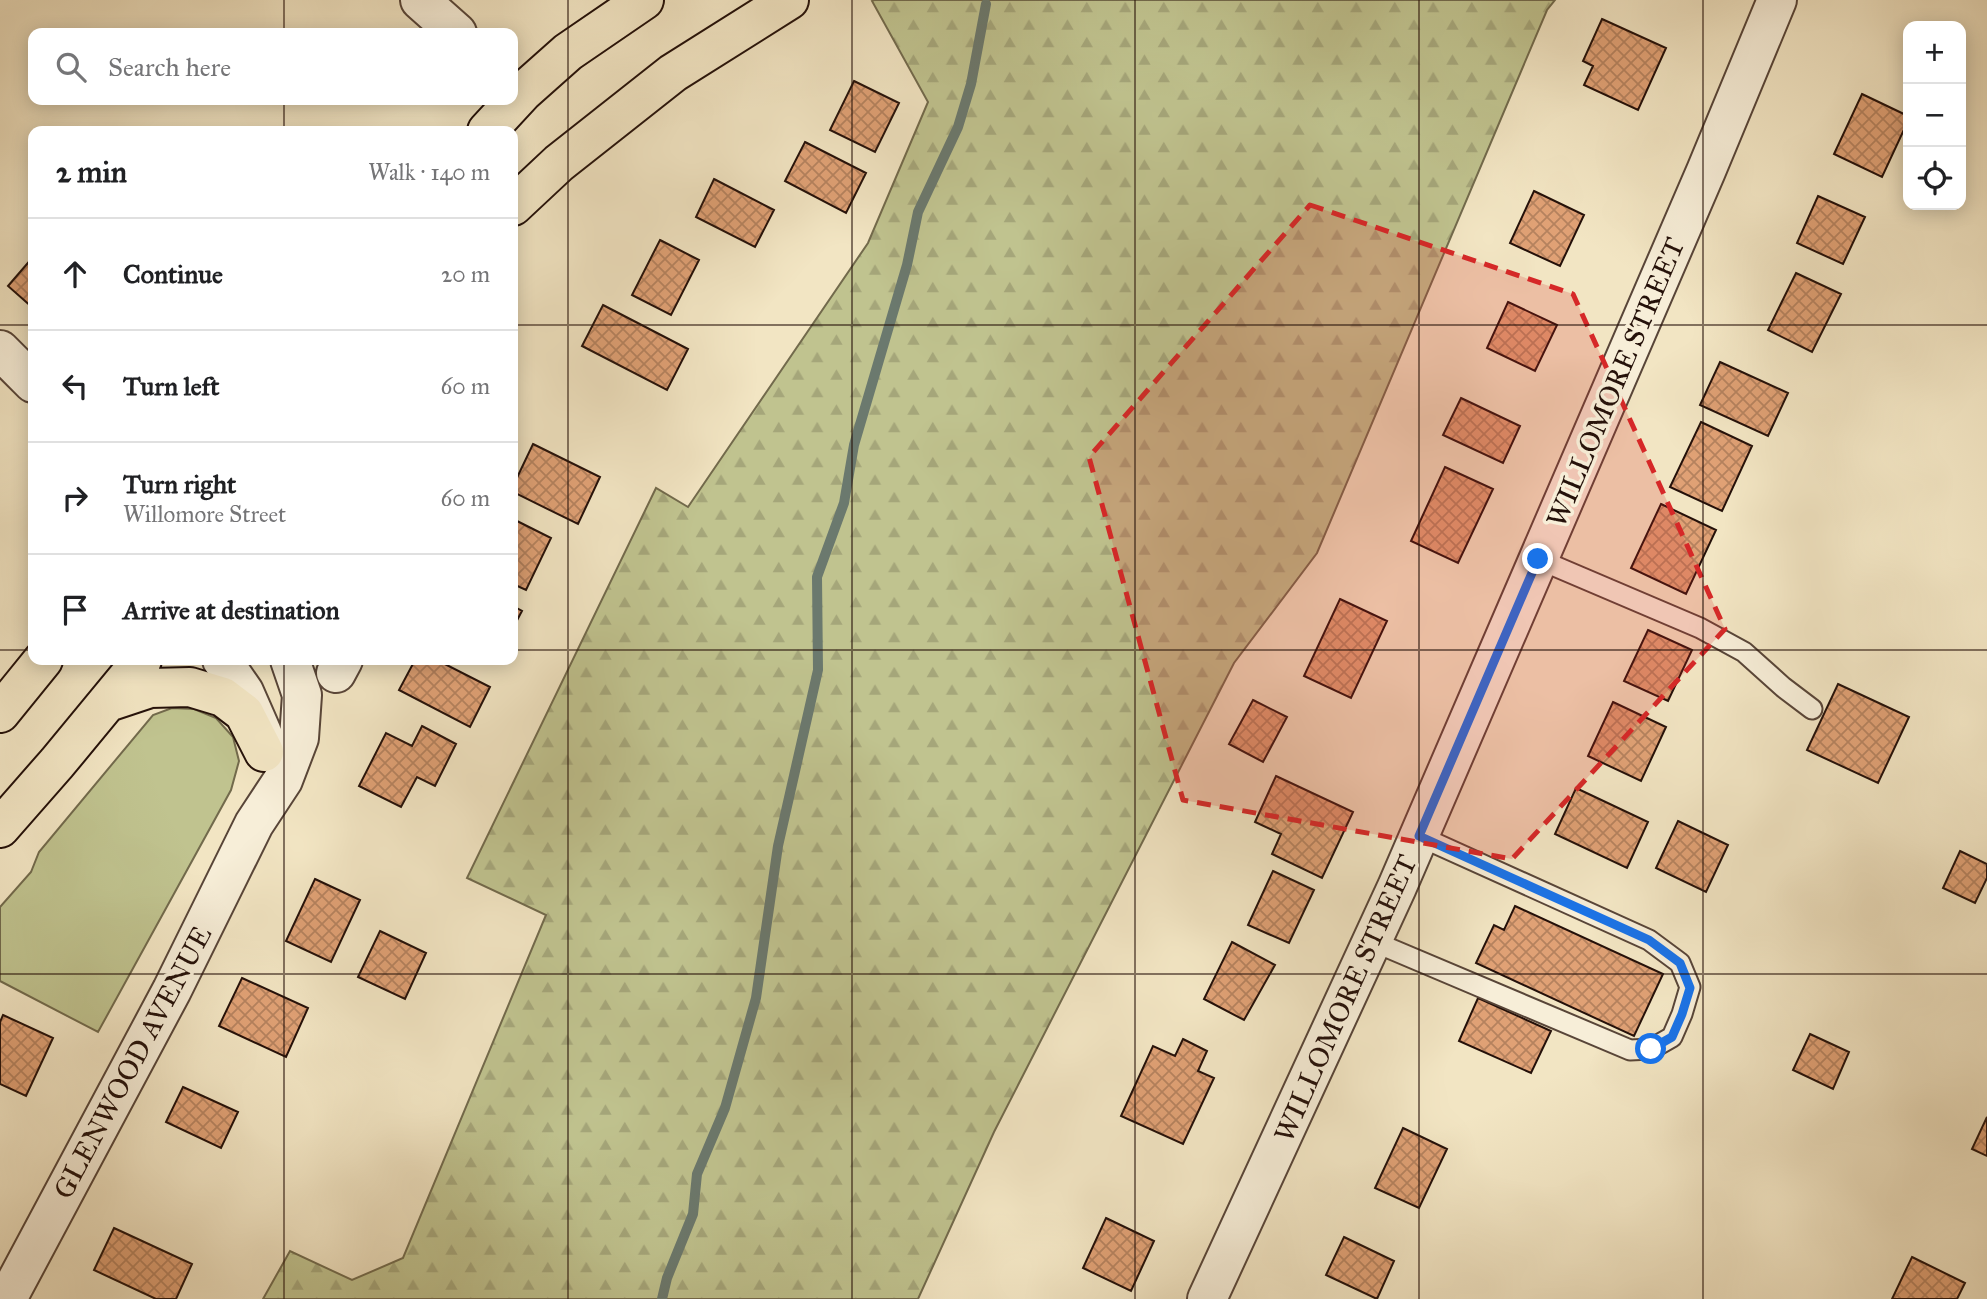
<!DOCTYPE html>
<meta charset="utf-8">
<style>
body{margin:0;font-family:"IM FELL Great Primer",serif;background:#f2f2f2;color:#202124}
.controls{position:absolute;right:21px;top:21px;display:grid;overflow:hidden;border-radius:14px;box-shadow:0 4px 18px #0003}
.controls button{width:63px;height:63px;display:grid;place-items:center;padding:0;border:0;border-bottom:2px solid #e0e0e0;background:#fff;color:#202124;font:35px sans-serif}
.stop{position:absolute;width:21px;height:21px;margin:-16px;border:5px solid #1a73e8;border-radius:50%;background:#fff}
.stop.end{background:#1a73e8;border-color:#fff;box-shadow:0 2px 7px #0008}
.list{margin:0;padding:0;list-style:none}
h2{display:flex;justify-content:space-between;align-items:center;height:91px;margin:0;padding:0 28px;font-size:30px}
h2 small{font-size:23px;font-weight:400;color:#757577}
.list li{display:grid;grid-template-columns:46px 1fr auto;gap:21px;align-items:center;box-sizing:border-box;height:112px;padding:0 28px;border-top:2px solid #e0e0e0}
.list b{display:block;font-size:26px;white-space:nowrap}
.list p{margin:0;font-size:23px;white-space:nowrap;color:#757577}
.list em{font-size:23px;font-style:normal;color:#757577}
.icon{flex:none;width:38px;height:38px;fill:none;stroke:currentColor;stroke-width:2;stroke-linecap:round;stroke-linejoin:round}
.map{position:relative;flex:none;width:1987px;height:1299px;overflow:hidden}
.search{position:absolute;background:#fff;box-shadow:0 4px 18px #0003;left:28px;top:28px;width:490px;height:77px;display:flex;align-items:center;gap:18px;box-sizing:border-box;padding:0 24px;border-radius:14px;color:#757577;font-size:26px}
.panel{position:absolute;background:#fff;box-shadow:0 4px 18px #0003;left:28px;top:126px;width:490px;height:539px;border-radius:14px}
.map>svg:first-child{display:block}
.green{fill:#c0c38f;stroke:#726a4c;stroke-width:2}
.forest{fill:url(#forest-firs);stroke:#726a4c;stroke-width:2}
.lines{fill:none;stroke-linecap:round;stroke-linejoin:round}
.stream{stroke:#6b796e;stroke-width:10}
.building{fill:url(#building-cross-hatch);stroke:#241009;stroke-width:2}
.service-casing{stroke:#584538;stroke-width:23}
.minor-casing{stroke:#584538;stroke-width:42}
.primary-casing{stroke:#241009;stroke-width:42}
.service{stroke:#f7eed8;stroke-width:19}
.minor{stroke:#f7eed8;stroke-width:38}
.primary{stroke:#f2e5c3;stroke-width:38}
.route{stroke:#1a73e8;stroke-width:9}
.marked{fill:#d62828;fill-opacity:0.2;stroke:#d62828;stroke-width:5;stroke-dasharray:14 9;stroke-linejoin:round}
.grid{fill:none;stroke:#241009;stroke-width:2;stroke-opacity:0.55}
.labels{text-anchor:middle;stroke-width:7;stroke-linejoin:round;paint-order:stroke}
.street-label{font-size:28px;fill:#241009;stroke:#f7eed8}
</style>
<div class="map">
<svg width="1987" height="1299" viewBox="0 0 1987 1299">
<defs>
<pattern id="forest-firs" width="22" height="20" patternUnits="userSpaceOnUse" patternTransform="scale(1.75)"><rect width="22" height="20" fill="#c0c38f"/><path d="M5 1l3.5 6h-7zM16 11l3.5 6h-7z" fill="#a5a67a"/></pattern>
<pattern id="building-cross-hatch" width="8" height="8" patternUnits="userSpaceOnUse" patternTransform="scale(1.75)"><rect width="8" height="8" fill="#e0a175"/><path d="M0 0l8 8M0 8l8-8" fill="none" stroke="#b5825e"/></pattern>
</defs>
<rect width="100%" height="100%" fill="#f2e5c3"/>
<filter id="stains"><feTurbulence type="fractalNoise" baseFrequency=".00286" numOctaves="4"/><feColorMatrix values="0 0 0 0 .2 0 0 0 0 .09 0 0 0 0 .02 0 0 0 .5 -.17"/></filter>
<radialGradient id="worn" r=".72"><stop offset=".6" stop-color="#630" stop-opacity="0"/><stop offset="1" stop-color="#630" stop-opacity=".3"/></radialGradient>
<!-- green -->
<path class="green" d="M172 708 194 709 216 718 233 737 239 761 231 790 98 1032 0 981V907L31 872 39 852 153 715Z"/>
<!-- forest -->
<path class="forest" d="M874 0H1555L1547 10 1317 553 1234 663 994 1132 918 1299H263L290 1251 352 1280 403 1258 546 915 467 878 656 488 688 507 868 243 928 102 872 1Z"/>
<g class="lines">
<!-- stream -->
<path class="stream" d="M662 1299 667 1278 693 1214 697 1174 725 1108 756 998 778 846 818 670 817 577 844 503 854 445 907 265 918 212 958 127 971 84 986 4"/>
</g>
<!-- building -->
<path class="building" d="M1602 19 1666 48 1638 110 1584 85 1593 66 1583 61Z
M854 81 899 103 875 152 830 130Z
M1862 94 1908 116V121L1882 177 1834 154Z
M805 142 866 173 846 213 785 181Z
M714 179 774 210 755 247 696 217Z
M1534 191 1584 215 1560 266 1510 243Z
M1818 196 1865 217 1843 264 1797 243Z
M660 240 699 260 671 315 632 295Z
M33 257V308L8 286Z
M1796 273 1841 294 1812 352 1768 330Z
M1508 302 1557 325 1535 371 1487 348Z
M603 305 688 349 667 390 582 346Z
M1720 362 1788 393 1768 436 1700 405Z
M1461 398 1520 426 1503 463 1443 435Z
M1701 422 1752 446 1722 511 1670 487Z
M533 444 600 477 578 524 513 492V486Z
M1445 467 1493 489 1458 563 1411 541Z
M1661 504 1716 530 1686 594 1631 568Z
M513 519 551 538 526 590 513 584Z
M1340 599 1387 621 1351 698 1304 676Z
M513 606 522 611 513 628Z
M1648 630 1692 650 1668 701 1624 681Z
M415 660H437L490 687 470 727 399 690Z
M1838 684 1909 717 1878 783 1807 750Z
M1253 700 1287 717 1263 762 1229 744Z
M1613 702 1666 727 1641 781 1588 756Z
M422 726 456 744 435 786 417 777 401 807 359 786 386 733 412 746Z
M1276 776 1353 812 1322 878 1272 854 1281 834 1255 822Z
M1576 788 1648 822 1627 868 1555 834Z
M1678 821 1728 845 1706 892 1656 868Z
M1960 851 1987 864V878L1975 903 1943 888Z
M1273 871 1314 890 1289 943 1248 925Z
M315 879 360 900 331 962 286 941Z
M1515 906 1663 974 1634 1036 1476 963 1494 925 1504 930Z
M380 931 426 953 405 999 358 977Z
M1232 942 1275 965 1244 1020 1204 999Z
M242 978 308 1008 286 1057 219 1026Z
M1478 998 1551 1031 1531 1073 1459 1041Z
M3 1015 53 1038 26 1096 0 1084V1022Z
M1810 1034 1849 1052 1833 1089 1793 1070Z
M1183 1039 1207 1051 1198 1071 1214 1078 1183 1144 1121 1116 1153 1046 1175 1056Z
M183 1087 238 1112 221 1148 166 1122Z
M1987 1117V1156L1972 1149Z
M1403 1128 1447 1149 1419 1208 1375 1188Z
M1106 1218 1154 1241 1131 1291 1083 1268Z
M114 1228 192 1264 176 1299H156L94 1270Z
M1344 1237 1394 1261 1377 1299 1326 1275Z
M1912 1257 1965 1283 1957 1299H1892Z"/>
<g class="lines">
<!-- service casing -->
<g class="service-casing">
<path id="service" d="M1538 559 1700 628 1744 652 1783 687 1812 709
M1372 941 1630 1050 1651 1049 1672 1037 1682 1014 1690 987 1680 963 1649 940 1419 836"/>
</g>
<!-- minor casing -->
<g class="minor-casing">
<path id="minor" d="M420 0 457 33
M0 350 33 383
M222 660 244 692 262 733
M336 673 343 660
M7 1299 172 990 254 824 283 780 299 738 302 695 290 660
M1207 1299 1397 887 1706 171 1777 0"/>
</g>
<!-- primary casing -->
<g class="primary-casing">
<path id="primary" d="M487 131 523 92 568 52 644 0
M513 206 559 163 673 73 789 0
M108 702 150 688 190 687 223 697 244 713 264 752
M0 713 43 660
M0 828 57 763 142 660"/>
</g>
<!-- service -->
<use href="#service" class="service"/>
<!-- minor -->
<use href="#minor" class="minor"/>
<!-- primary -->
<use href="#primary" class="primary"/>
</g>
<g class="lines">
<!-- route -->
<path class="route" d="M1538 559 1419 836 1649 940 1680 963 1690 988 1682 1014 1672 1037 1651 1049"/>
</g>
<!-- marked area -->
<path class="marked" d="M1310 205 1573 294 1725 629 1512 859 1183 800 1089 457Z"/>
<!-- grid -->
<path class="grid" d="M284 0V33M568 0V1299M852 0V1299M1135 0V1299M1419 0V1299M1703 0V1299M284 100V131M0 325H33M513 325H1987M0 650H33M513 650H1987M284 660V1299M0 974H1987"/>
<g class="labels">
<!-- street labels -->
<g class="street-label">
<text transform="translate(1615 382) rotate(-67)" y="10">WILLOMORE STREET</text>
<text transform="translate(1345 998) rotate(-66)" y="10">WILLOMORE STREET</text>
<text transform="translate(132 1062) rotate(-62)" y="10">GLENWOOD AVENUE</text>
</g>
</g>
<rect width="100%" height="100%" filter="url(#stains)"/>
<rect width="100%" height="100%" fill="url(#worn)"/>
</svg>
<div class="controls">
<button>+</button>
<button>−</button>
<button><svg class="icon" aria-label="locate" viewBox="0 0 24 24"><circle cx="12" cy="12" r="6"/><path d="M12 2v4M12 18v4M2 12h4M18 12h4"/></svg></button>
</div>
<div class="stop" style="left:1651px;top:1049px"></div>
<div class="stop end" style="left:1538px;top:559px"></div>
<div class="search"><svg class="icon" aria-label="search" viewBox="0 0 24 24"><circle cx="10" cy="10" r="6"/><path d="M15 15l6 6"/></svg>Search here</div>
<section class="panel">
<h2>2 min<small>Walk · 140 m</small></h2>
<ul class="list">
<li><svg class="icon" aria-label="ahead" viewBox="0 0 24 24"><path d="M12 20V5M6 11l6-6 6 6"/></svg><div><b>Continue</b></div><em>20 m</em></li>
<li><svg class="icon" aria-label="left" viewBox="0 0 24 24"><path d="M17 20v-9H6M10 6l-5 5 5 5"/></svg><div><b>Turn left</b></div><em>60 m</em></li>
<li><svg class="icon" aria-label="right" viewBox="0 0 24 24"><path d="M7 20v-9h11M14 6l5 5-5 5"/></svg><div><b>Turn right</b><p>Willomore Street</p></div><em>60 m</em></li>
<li><svg class="icon" aria-label="arrive" viewBox="0 0 24 24"><path d="M6 21V4h12l-3 4 3 4H6"/></svg><div><b>Arrive at destination</b></div></li>
</ul>
</section>
</div>
